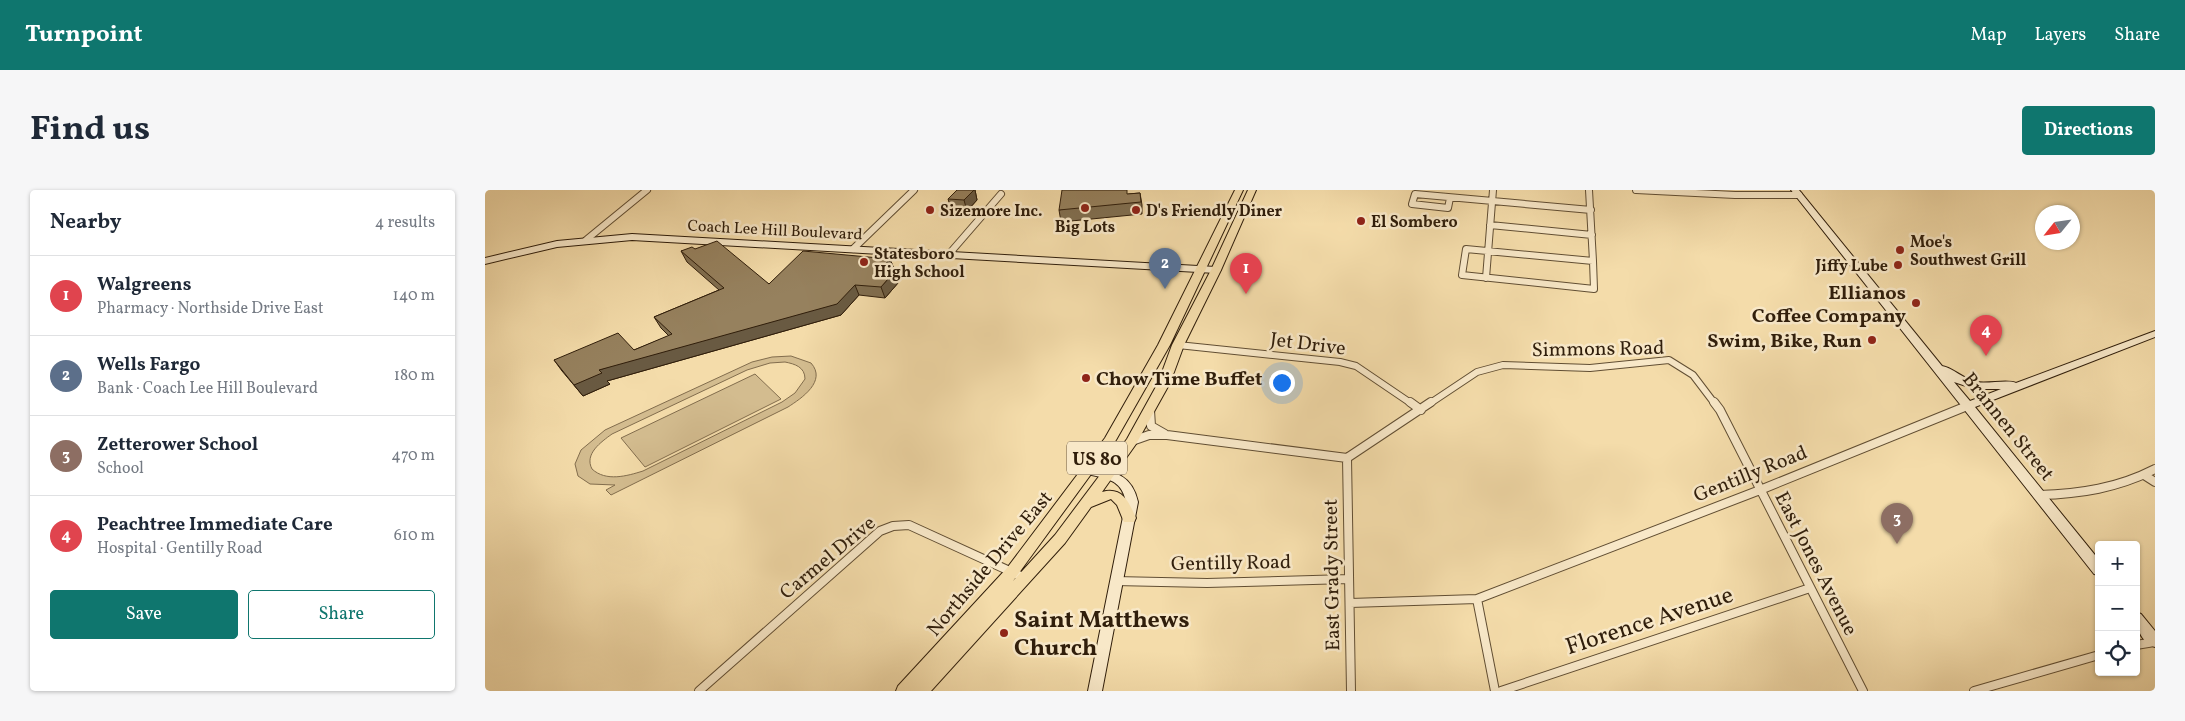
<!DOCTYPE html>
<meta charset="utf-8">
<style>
body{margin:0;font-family:Vollkorn,serif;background:#f6f6f7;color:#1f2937}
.controls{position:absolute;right:15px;bottom:15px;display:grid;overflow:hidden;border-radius:5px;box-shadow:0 1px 4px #0004}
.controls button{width:45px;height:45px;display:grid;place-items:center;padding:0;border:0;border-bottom:1px solid #e0e1e3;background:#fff;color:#1f2937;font:25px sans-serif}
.compass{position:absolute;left:1550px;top:15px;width:45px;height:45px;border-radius:50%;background:#fff;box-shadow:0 1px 4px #0004;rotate:240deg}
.you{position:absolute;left:796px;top:192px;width:18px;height:18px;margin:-12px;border:4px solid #fff;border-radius:50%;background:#1a73e8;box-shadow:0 0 0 8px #1a73e833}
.badge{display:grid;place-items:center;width:32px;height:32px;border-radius:50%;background:#0f766e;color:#fff;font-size:16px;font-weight:700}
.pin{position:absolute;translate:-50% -41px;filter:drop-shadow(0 1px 2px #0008)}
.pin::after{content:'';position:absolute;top:26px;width:18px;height:15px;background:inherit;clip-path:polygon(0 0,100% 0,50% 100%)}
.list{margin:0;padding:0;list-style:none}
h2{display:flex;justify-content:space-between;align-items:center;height:65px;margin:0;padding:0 20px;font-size:21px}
h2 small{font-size:16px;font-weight:400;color:#747a83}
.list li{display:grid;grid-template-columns:32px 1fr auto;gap:15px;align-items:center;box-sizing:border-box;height:80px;padding:0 20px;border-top:1px solid #e0e1e3}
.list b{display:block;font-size:19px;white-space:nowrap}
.list p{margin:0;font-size:16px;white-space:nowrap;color:#747a83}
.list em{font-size:16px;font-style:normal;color:#747a83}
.actions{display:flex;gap:10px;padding:15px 20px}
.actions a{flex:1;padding:11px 0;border:1px solid #0f766e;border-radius:5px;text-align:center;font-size:18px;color:#0f766e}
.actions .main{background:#0f766e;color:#fff}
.icon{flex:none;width:28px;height:28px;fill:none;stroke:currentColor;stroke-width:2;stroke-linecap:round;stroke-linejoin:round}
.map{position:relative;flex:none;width:1670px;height:501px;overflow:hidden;border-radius:5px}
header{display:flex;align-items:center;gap:30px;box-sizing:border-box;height:70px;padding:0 25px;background:#0f766e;color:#fff}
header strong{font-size:24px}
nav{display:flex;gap:28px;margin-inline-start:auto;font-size:18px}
.intro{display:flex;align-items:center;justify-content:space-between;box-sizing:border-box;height:120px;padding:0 30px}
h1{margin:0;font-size:35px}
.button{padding:12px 22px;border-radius:5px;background:#0f766e;color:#fff;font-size:18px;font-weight:700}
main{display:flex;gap:30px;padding:0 30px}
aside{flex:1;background:#fff;border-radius:5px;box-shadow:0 1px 4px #0004}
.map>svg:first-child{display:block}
.green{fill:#d3bc8f;stroke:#826d4d;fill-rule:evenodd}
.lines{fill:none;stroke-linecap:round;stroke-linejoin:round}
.street-far1-casing{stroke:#614e33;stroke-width:8}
.street-casing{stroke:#614e33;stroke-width:10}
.secondary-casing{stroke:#301e0b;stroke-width:2}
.primary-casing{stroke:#301e0b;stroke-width:2}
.street-far1{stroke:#f8e8c8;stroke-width:6}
.street{stroke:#f8e8c8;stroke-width:8}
.secondary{fill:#f8e8c8;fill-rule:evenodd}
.primary{fill:#f4dcaa;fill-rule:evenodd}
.wall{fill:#816f51;stroke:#301e0b}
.shaded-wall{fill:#695a42;stroke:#301e0b}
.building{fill:#96815e;stroke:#301e0b}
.poi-dot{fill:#8f2418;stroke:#f8e8c8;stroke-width:2}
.labels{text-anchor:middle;stroke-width:5;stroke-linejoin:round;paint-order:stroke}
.far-poi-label{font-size:16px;font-weight:bold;fill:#301e0b;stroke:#f8e8c8;text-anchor:start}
.far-street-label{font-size:16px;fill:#301e0b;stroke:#f8e8c8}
.shield{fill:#f8e8c8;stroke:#6c5b44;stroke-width:1}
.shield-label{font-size:19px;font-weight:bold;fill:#301e0b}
.poi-label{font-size:20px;font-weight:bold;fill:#301e0b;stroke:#f8e8c8;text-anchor:end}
.street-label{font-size:20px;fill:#301e0b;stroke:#f8e8c8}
.near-poi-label{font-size:24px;font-weight:bold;fill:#301e0b;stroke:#f8e8c8;text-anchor:start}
.near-street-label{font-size:24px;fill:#301e0b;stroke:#f8e8c8}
</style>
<header>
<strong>Turnpoint</strong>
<nav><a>Map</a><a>Layers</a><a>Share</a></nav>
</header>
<div class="intro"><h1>Find us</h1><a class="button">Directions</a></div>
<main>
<aside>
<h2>Nearby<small>4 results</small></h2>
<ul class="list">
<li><span class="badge" style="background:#e0444e">1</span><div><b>Walgreens</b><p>Pharmacy · Northside Drive East</p></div><em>140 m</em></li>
<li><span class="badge" style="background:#5c6f8a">2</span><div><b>Wells Fargo</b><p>Bank · Coach Lee Hill Boulevard</p></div><em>180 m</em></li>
<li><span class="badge" style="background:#8d6e63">3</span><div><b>Zetterower School</b><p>School</p></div><em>470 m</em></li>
<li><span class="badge" style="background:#e0444e">4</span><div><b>Peachtree Immediate Care</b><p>Hospital · Gentilly Road</p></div><em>610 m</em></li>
</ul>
<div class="actions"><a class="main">Save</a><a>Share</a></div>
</aside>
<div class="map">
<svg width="1670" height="501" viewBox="0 0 1670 501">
<rect width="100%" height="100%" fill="#f4dcaa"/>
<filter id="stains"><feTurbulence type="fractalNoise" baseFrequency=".004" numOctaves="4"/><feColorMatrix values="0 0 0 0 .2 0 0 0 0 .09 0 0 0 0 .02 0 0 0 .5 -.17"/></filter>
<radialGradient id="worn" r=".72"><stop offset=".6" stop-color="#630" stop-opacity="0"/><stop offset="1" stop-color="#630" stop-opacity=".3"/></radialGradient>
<!-- green -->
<path class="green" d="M306 166 326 173C342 191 317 208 303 217L126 305 121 300 130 295 105 294 93 286 90 274 96 260 120 240 267 172 287 167ZM300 172C310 174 320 177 320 189L310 203 297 212 158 281C142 286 121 292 107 279 99 264 116 252 127 244L262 180 285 173Z
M270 184 296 209 160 277 136 248Z"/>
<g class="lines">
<!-- street-far1 casing -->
<g class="street-far1-casing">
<path id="street-far1" d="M1104 0 1108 71
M1151 0 1250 5H1314
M965 8 963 18 927 14 930 4 1106 20
M1005 35 1107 45
M101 50 162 0
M368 59 429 0
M981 59 1108 71 1109 99 977 85Z
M464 64 516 4
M1001 88 1008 0
M693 155 855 172 871 176 927 214
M944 214 992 182 1018 175 1105 178 1184 170 1208 185 1230 214"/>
</g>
<!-- street casing -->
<g class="street-casing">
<path id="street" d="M925 212 936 220
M1229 212 1235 220 1378 501
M665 220 666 236 680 244
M647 251 664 245H682L862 268
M862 268 946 212
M862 268 866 501
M1659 285 1670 292
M1554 305C1595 304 1633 298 1670 279
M630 391 722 393 862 389
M992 409 1010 501
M865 413 992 409 1275 300 1482 216
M1651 455 1670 452
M214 501 395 341 408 336 424 335 540 388
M1016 501 1325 398
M1489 501 1614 465"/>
</g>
<!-- secondary casing -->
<g class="secondary-casing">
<path id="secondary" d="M1306 0H1314L1457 176C1467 177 1479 190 1492 192 1502 194 1525 189 1531 193L1670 141V147L1490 217 1614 370V385L1609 384ZM1469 192 1490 199H1516L1485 211Z
M147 44 731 77 736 80 731 83 147 50 72 57 0 74V68L72 51Z
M603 276C628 281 647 284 653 312L617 501H603L641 312C636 287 619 289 599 283L597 280 599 277Z
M1651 422 1656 424 1670 441V457C1655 452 1651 436 1651 422Z"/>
</g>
<!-- primary casing -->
<g class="primary-casing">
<path id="primary" d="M750 0H758L685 155 631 250 528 391 570 345 642 249 673 193 687 155 726 80 763 0H771L736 80 699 155 685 193 651 254 617 302C637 296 644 312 651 328L649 332H639L632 315 626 309 606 317 580 353 446 501H411L413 496 522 378 620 248 673 155Z"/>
</g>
<!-- street-far1 -->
<use href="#street-far1" class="street-far1"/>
<!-- street -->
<use href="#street" class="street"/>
<!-- secondary -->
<use href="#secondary" class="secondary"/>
<!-- primary -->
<use href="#primary" class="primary"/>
</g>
<!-- wall -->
<path class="wall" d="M472 0H490L492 10 482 21 466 19 463 9Z
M655 3 657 15V24L576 32 574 20 644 4Z
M210 59 284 94 405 69 409 79 408 81 409 82 413 93 400 108 374 105 356 125 122 191 125 194 98 206 77 181 69 170 149 160 184 146 176 138 169 127 234 100 202 72 196 61Z"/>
<!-- shaded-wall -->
<path class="shaded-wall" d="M489 0H490L492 10 482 21 479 10Z
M405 69 409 79 403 86 399 75Z
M409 82 413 93 400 108 396 97Z
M370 95 374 105 356 125 122 191 125 194 98 206 89 195 114 180Z"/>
<!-- building -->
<path class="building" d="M472 0H489L479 10 463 9Z
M577 0H642V4L655 3 656 12 574 20Z
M232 51 284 94 318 61 405 69 399 75 409 82 396 97 370 95 352 114 114 180 117 183 89 195 69 170 133 143 149 160 187 144 169 127 239 98 196 61 207 57 210 59Z"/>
<!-- markers -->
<g class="poi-dot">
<circle cx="600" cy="18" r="5"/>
<circle cx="445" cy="20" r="5"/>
<circle cx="651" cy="20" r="5"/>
<circle cx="876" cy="31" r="5"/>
<circle cx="1415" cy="60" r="5"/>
<circle cx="379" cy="72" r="5"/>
<circle cx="1413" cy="75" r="5"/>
<circle cx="1431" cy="113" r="5"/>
<circle cx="1387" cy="150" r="5"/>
<circle cx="601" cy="188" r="5"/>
<circle cx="519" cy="443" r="5"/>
</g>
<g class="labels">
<!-- far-poi labels -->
<g class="far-poi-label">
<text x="455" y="26">Sizemore Inc.</text>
<text x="661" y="26">D's Friendly Diner</text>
<text x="886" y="37">El Sombero</text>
<text x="600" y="42" text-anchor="middle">Big Lots</text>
<text x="1425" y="57">Moe's<tspan x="1425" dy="18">Southwest Grill</tspan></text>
<text x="389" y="69">Statesboro<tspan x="389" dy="18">High School</tspan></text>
<text x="1403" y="81" text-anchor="end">Jiffy Lube</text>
</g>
<!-- far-street labels -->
<g class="far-street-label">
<text transform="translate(290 39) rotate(3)" y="6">Coach Lee Hill Boulevard</text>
</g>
<!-- shield labels -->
<rect class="shield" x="582" y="251.5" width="60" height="33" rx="4"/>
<g class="shield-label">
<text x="612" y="275">US 80</text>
</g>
<!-- poi labels -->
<g class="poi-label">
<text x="1421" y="109">Ellianos<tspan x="1421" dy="23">Coffee Company</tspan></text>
<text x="1377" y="157">Swim, Bike, Run</text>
<text x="611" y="195" text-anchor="start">Chow Time Buffet</text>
</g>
<!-- street labels -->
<g class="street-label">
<text transform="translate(823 153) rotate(7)" y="7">Jet Drive</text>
<text transform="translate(1113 158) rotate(-1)" y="7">Simmons Road</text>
<text transform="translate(1524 236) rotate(51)" y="7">Brannen Street</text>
<text transform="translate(1265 283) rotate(-22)" y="7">Gentilly Road</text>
<text transform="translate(342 367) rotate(-40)" y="7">Carmel Drive</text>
<text transform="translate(746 372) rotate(-1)" y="7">Gentilly Road</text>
<text transform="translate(504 373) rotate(-50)" y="7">Northside Drive East</text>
<text transform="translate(1332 373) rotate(63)" y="7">East Jones Avenue</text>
<text transform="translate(846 385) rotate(-91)" y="7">East Grady Street</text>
</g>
<!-- near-poi labels -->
<g class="near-poi-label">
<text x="529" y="437">Saint Matthews<tspan x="529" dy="28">Church</tspan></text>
</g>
<!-- near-street labels -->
<g class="near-street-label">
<text transform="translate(1164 430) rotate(-18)" y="8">Florence Avenue</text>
</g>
</g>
<rect width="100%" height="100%" filter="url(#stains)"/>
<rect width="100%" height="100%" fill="url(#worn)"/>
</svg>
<div class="controls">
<button>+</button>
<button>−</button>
<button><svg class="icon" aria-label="locate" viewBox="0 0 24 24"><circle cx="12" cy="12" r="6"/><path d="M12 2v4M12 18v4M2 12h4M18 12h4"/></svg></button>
</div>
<svg class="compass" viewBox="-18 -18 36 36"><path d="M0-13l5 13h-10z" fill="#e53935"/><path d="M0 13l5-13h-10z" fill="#747a83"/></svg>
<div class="you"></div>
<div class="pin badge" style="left:761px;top:104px;background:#e0444e">1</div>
<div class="pin badge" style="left:680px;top:99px;background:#5c6f8a">2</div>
<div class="pin badge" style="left:1412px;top:354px;background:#8d6e63">3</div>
<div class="pin badge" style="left:1501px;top:166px;background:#e0444e">4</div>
</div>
</main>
